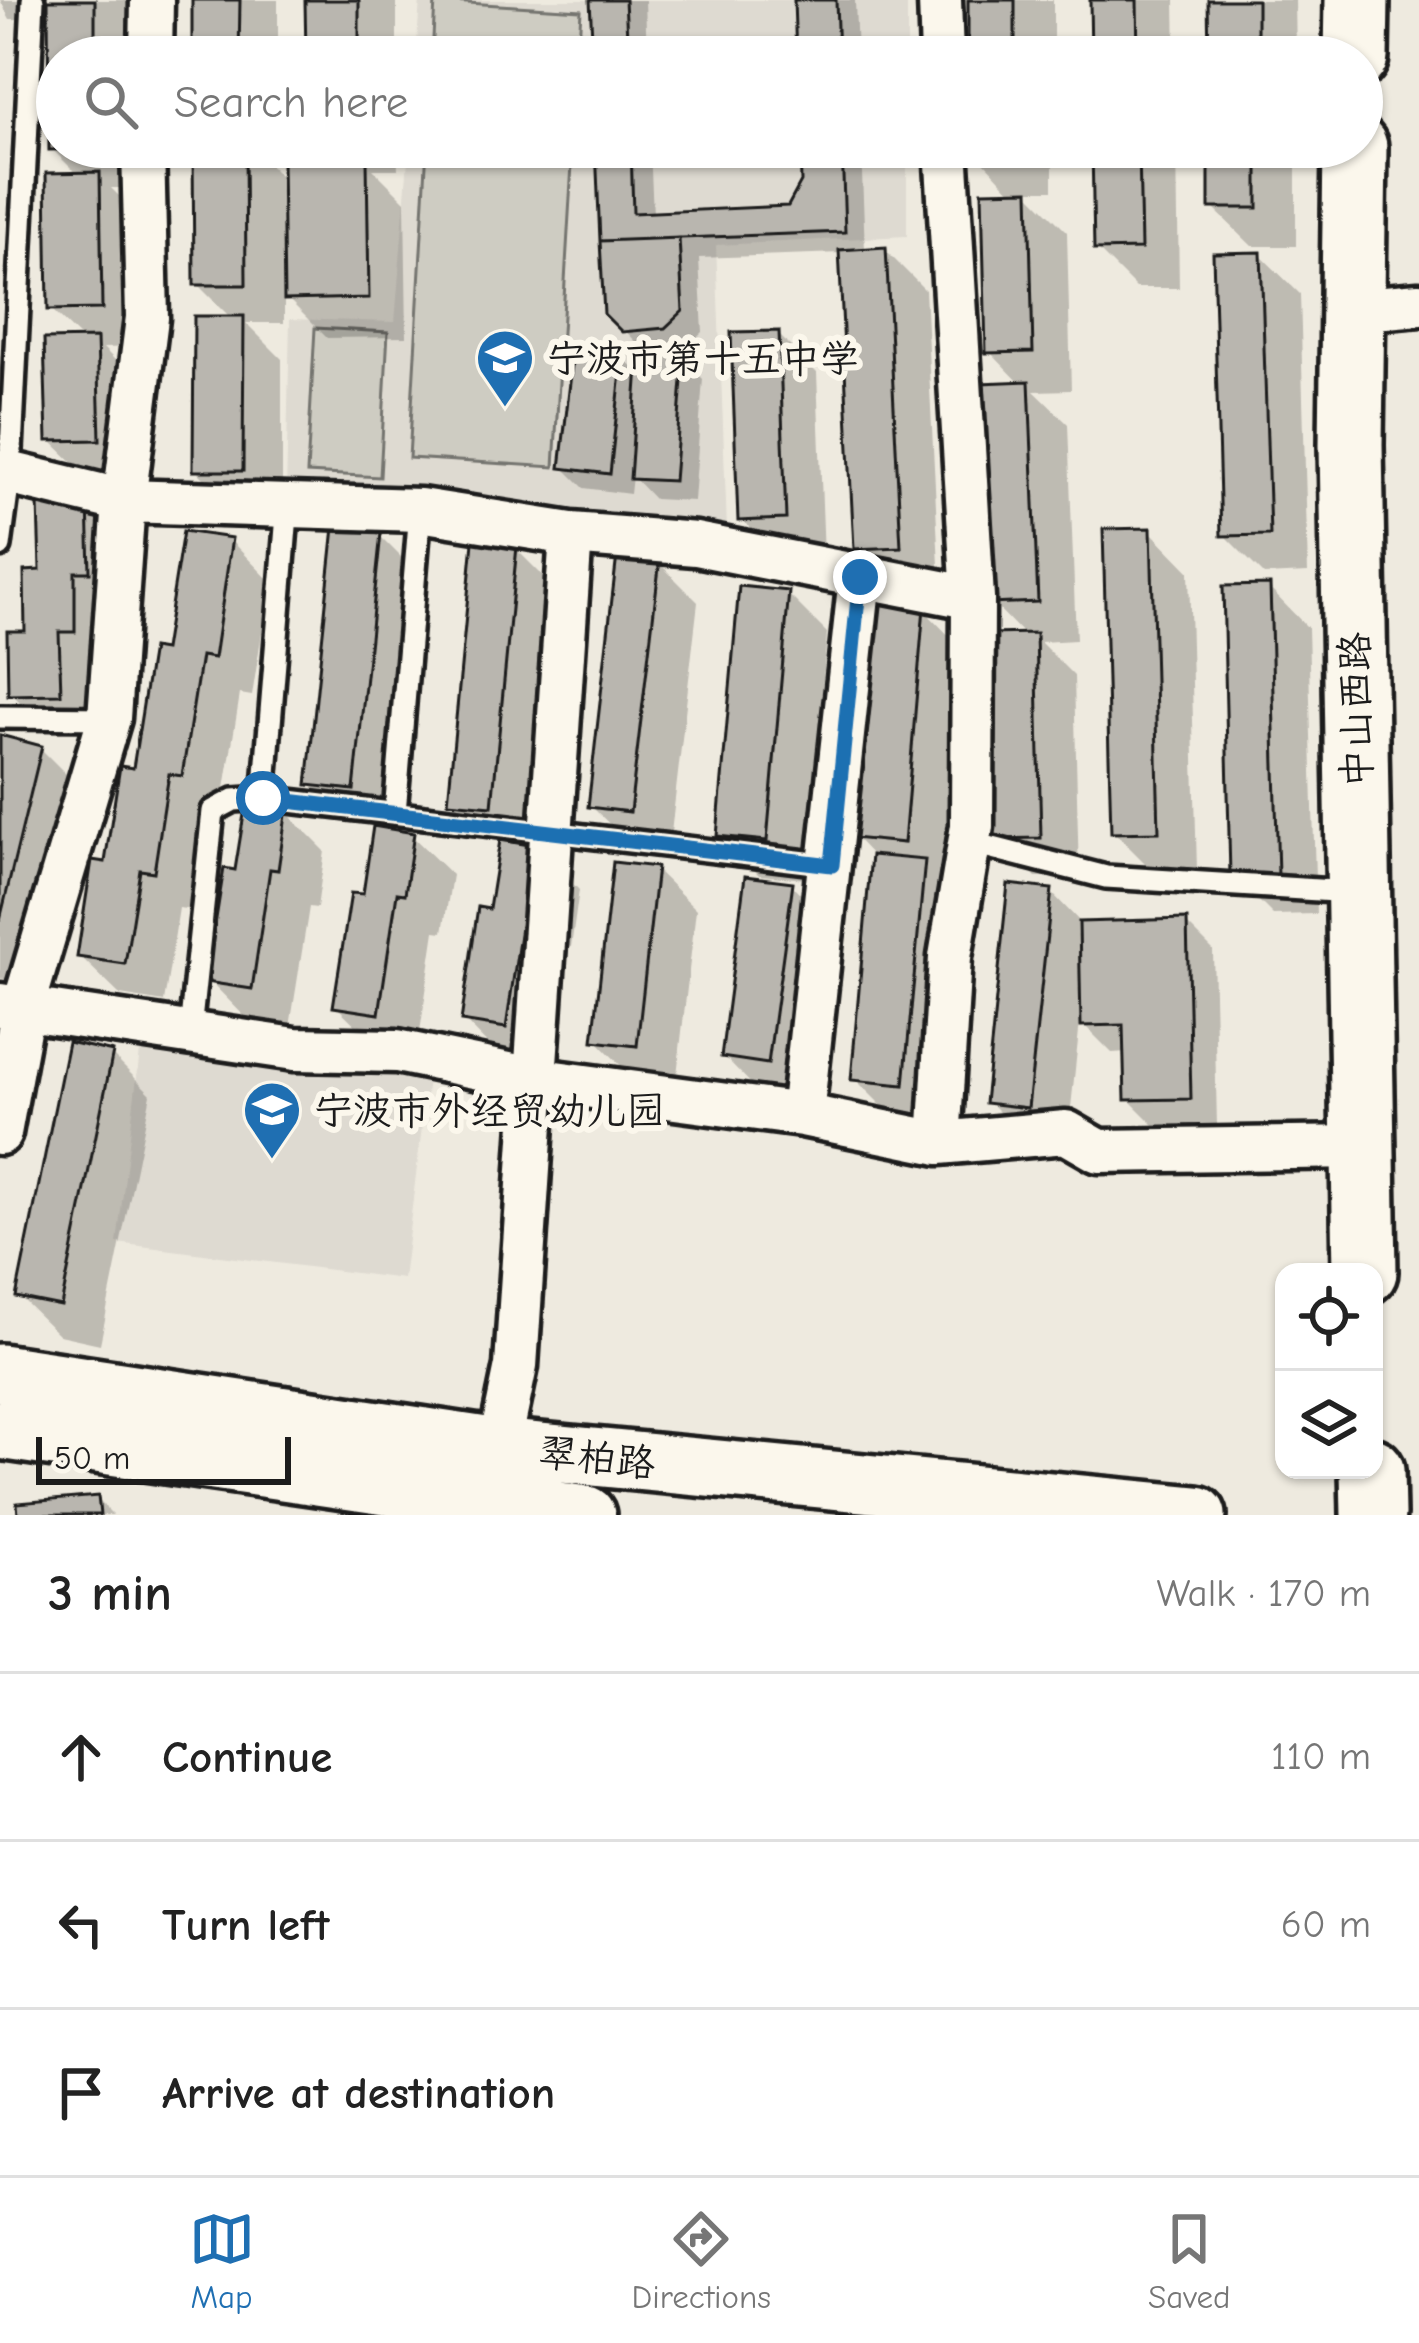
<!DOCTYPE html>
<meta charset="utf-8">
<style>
body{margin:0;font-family:"Comic Neue","LXGW WenKai TC",sans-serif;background:#f6f6f6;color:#222}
.controls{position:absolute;right:36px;bottom:36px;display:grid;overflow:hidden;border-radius:24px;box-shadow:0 3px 9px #0004}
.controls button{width:108px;height:108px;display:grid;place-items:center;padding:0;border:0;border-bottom:3px solid #e0e0e0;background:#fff;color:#222;font:60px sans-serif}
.scale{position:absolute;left:36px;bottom:30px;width:255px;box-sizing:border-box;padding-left:12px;border:6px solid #1c1c1c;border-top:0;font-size:33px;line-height:42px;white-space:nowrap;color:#1c1c1c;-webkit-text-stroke:9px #fbf7ec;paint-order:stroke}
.stop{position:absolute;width:36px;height:36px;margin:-27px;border:9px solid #1f6fb2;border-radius:50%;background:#fff}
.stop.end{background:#1f6fb2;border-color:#fff;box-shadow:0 3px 12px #0008}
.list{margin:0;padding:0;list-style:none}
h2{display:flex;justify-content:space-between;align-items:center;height:156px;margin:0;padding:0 48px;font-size:51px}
h2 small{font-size:39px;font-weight:400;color:#767676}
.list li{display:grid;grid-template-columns:78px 1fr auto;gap:36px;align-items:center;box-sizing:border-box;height:168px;padding:0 48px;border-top:3px solid #e0e0e0}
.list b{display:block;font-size:45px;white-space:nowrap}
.list em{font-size:39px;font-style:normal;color:#767676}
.icon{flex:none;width:66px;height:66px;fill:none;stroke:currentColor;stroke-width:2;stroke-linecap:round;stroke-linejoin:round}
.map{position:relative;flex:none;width:1419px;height:1515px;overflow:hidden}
.search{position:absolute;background:#fff;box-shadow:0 3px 9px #0004;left:36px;right:36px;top:36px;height:132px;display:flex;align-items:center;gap:30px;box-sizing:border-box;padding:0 42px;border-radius:66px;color:#767676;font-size:45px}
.sheet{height:660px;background:#fff}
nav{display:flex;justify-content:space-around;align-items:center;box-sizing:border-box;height:168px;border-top:3px solid #e0e0e0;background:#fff;font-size:33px;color:#767676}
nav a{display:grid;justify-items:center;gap:6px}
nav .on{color:#1f6fb2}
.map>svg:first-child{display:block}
.built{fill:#dedad1}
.green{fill:#ceccc2;stroke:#75746f;stroke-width:3}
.shadow{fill:#0003}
.building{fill:#b9b6af;stroke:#1c1c1c;stroke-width:3}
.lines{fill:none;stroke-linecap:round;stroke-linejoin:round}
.lane-casing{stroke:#1c1c1c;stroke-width:30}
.street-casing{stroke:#1c1c1c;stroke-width:51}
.secondary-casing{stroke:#1c1c1c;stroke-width:66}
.primary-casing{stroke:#1c1c1c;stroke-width:72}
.lane{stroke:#fbf7ec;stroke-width:21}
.street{stroke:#fbf7ec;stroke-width:42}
.secondary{stroke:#fbf7ec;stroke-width:57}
.primary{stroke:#fbf7ec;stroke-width:63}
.route{stroke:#1f6fb2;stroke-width:15}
.labels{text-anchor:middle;stroke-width:12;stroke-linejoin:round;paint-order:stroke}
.poi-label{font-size:39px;fill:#1c1c1c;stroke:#fbf7ec;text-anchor:start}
.street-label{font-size:39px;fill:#1c1c1c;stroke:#fbf7ec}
</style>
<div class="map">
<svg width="1419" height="1515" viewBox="0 0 1419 1515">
<rect width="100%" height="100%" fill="#eeeadf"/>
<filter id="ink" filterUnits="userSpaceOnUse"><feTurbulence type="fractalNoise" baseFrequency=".00833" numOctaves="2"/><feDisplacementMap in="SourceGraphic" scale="24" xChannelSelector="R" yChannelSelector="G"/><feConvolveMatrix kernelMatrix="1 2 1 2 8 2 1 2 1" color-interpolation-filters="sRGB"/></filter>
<g filter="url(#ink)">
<!-- built -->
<path class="built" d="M420 0H907V57H416Z
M409 147H907V236L716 245 727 529 286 495 290 319 395 322Z
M141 1043 428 1079 403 1279 117 1243Z"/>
<!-- green -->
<path class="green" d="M435 1 581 10 578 57H432Z
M427 147H573L554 467 409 458Z
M315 328 388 332 380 477 307 473Z"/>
<!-- shadow -->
<path class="shadow" d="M0 0H133V57H57V147H133V188H111L138 215 140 347 103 348 135 380 138 478 90 479 50 440 84 341 51 309 78 175 52 149 51 20 10 19Z
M195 0H278V57H195Z
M308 0H397V57H309Z
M594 0H645L647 57H596Z
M797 0H855L857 57H799Z
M971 0H1053V57H971Z
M1093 0H1175L1176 57H1094Z
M1211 0H1295L1296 57H1212Z
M196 147H252L285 180 341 162 326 147H397L398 169H373L405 201 407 337 327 338 284 295V323H246L282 359V510H236L196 470 232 319 197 284Z
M600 147H650L653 215 790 209 804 183 803 147H861L865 251 885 250 925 290 940 585 897 587 857 548 842 253 699 258 703 332 686 348 647 353 607 312Z
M970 147H1053V190H1025L1067 232 1071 390 1034 391 1068 424 1076 640 1040 642 1074 676 1079 877H1036L996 838 1026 637 992 602 1022 385 989 351 1013 193Z
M1095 147H1177L1179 288H1136L1097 249Z
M1212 147H1296V246H1252L1212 207Z
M1260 255 1300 294 1308 573 1264 575 1224 535Z
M778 334 817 373 824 557 781 559 741 519Z
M622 357 641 375 682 358 703 379 694 501 654 499 632 476 630 494 584 488 563 467Z
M0 370 19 388 0 480Z
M87 505 127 544 99 732 51 733 11 693 43 573Z
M1150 531 1189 571 1197 870 1153 871 1114 832Z
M380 536 419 575 392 832 412 836 452 875 443 932 435 931 417 1052 376 1045 336 1006 365 898 376 826 350 823 310 784Z
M231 541 270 581 252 696 240 694 221 814 192 910 179 908 164 1002 120 995 80 956 166 654Z
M516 549 556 589 540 850 579 890 571 947 563 945 545 1066 503 1060 464 1020 492 912 503 841 490 840 451 801Z
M658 562 698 602 669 850 631 845 591 806Z
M1269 588 1308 628 1316 914 1273 915 1233 875Z
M788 594 827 633 806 879 759 875 720 835Z
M923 609 962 649 943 882V1123L894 1118 854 1078 874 857 855 837Z
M0 739 41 749 80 788 32 986 0 978Z
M285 811 325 851 317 908 309 907 290 1027 249 1021 210 981 238 874Z
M656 870 696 909 676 1084 635 1080 596 1040Z
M792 885 831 925 807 1102 763 1096 724 1056Z
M1051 892 1083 925 1185 922 1213 950 1217 1126 1156 1127 1128 1099 1127 1052 1112 1053 1080 1021 1067 1146 1028 1141 988 1101Z
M111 1054 151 1094 100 1344 59 1335 19 1296Z
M97 1499 113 1515H21Z"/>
<!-- building -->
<path class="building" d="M48 0H95V57H57V147L95 149 49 150Z
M192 0H240L239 57H192Z
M305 0H359V57H306Z
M590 0H625L628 57H593Z
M794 0H836L838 57H796Z
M968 0H1015V57H968Z
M1090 0H1137L1138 57H1091Z
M1208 0H1257V57H1209Z
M193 147H245L246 285H194Z
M596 147H631L633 213 788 206 801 182 800 147H842L845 232 600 241Z
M967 147H1015V152H967Z
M1092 147H1139L1141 249 1094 250Z
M1209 147H1258V208H1209Z
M367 159 369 298 284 300 282 160Z
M100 172 102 309 48 310 46 173Z
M1029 190 1033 352 986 353 982 191Z
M679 238 683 311 665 328 622 332 604 314 600 241Z
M886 247 901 547 854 549 839 250Z
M1261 252 1270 535 1221 536 1213 253Z
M194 316H244L243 471H193Z
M779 331 786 519 738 521 731 332Z
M97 338 100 440 47 441 44 339Z
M574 348 623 354 610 474 560 468Z
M639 352 684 355 674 481 630 479Z
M1029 381 1038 602 989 604 980 383Z
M88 502 90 572H75V632H59L61 694 8 695 7 631H25L24 571 40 570 38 503Z
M334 527 381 533 354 790 307 785Z
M1151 528 1159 832 1111 833 1103 529Z
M183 531 232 538 214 658 201 656 182 776 169 774 154 872 140 870 125 964 77 957 92 860 105 862 120 766 133 768 152 648 164 650Z
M473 542 517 546 492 806 448 802Z
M617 555 660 559 630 812 588 807Z
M1270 585 1278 876H1230L1223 586Z
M739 586 789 591 767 841 717 836Z
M871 603 924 607 904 843 852 838Z
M1036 633 1041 838 993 839 989 634Z
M0 735 42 746 0 920Z
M246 802 287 808 278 870 270 869 252 989 206 982 224 868 235 870Z
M373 826 414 833 405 894 397 893 379 1014 333 1007 351 893 363 894Z
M500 840 541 847 532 909 524 907 506 1028 461 1021 478 907 489 909Z
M871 855 925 860 904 1085 851 1080Z
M613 862 657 867 637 1046 593 1041Z
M745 876 793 882 768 1064 721 1057Z
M1008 884 1052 889 1028 1108 985 1103Z
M1187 919 1191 1099 1125 1100 1123 1025 1081 1026 1079 922Z
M68 1042 113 1052 61 1306 16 1297Z
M98 1496 100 1515H18L17 1503Z"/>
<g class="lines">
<!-- lane casing -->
<g class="lane-casing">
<path id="lane" d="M0 546 10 471 33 0
M0 717 109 718
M264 798 288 502
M395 813 420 510
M969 842 1106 877 1351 892
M190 1031 213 811 234 800 264 798 832 865"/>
</g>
<!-- street casing -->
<g class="street-casing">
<path id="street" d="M940 0 942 57
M151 57 152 0
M1352 310 1419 304
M0 471 124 501 420 510 571 534 696 544 973 598
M0 1005 295 1049 397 1051 533 1079 802 1115 939 1143 1066 1132 1099 1151 1361 1147
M802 1115 860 577
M0 1133 23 1008 109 718 124 501 147 318 143 147
M939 1143 950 957 972 826 973 598 946 147
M499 1448 516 1366 571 534"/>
</g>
<!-- secondary casing -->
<g class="secondary-casing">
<path id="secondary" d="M0 1373 499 1448 1197 1515
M0 1430 586 1515"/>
</g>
<!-- primary casing -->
<g class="primary-casing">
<path id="primary" d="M1356 57 1357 0
M1355 147 1351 445 1365 1272
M1372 1470 1373 1515"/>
</g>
<!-- lane -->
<use href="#lane" class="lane"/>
<!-- street -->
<use href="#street" class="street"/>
<!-- secondary -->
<use href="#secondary" class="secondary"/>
<!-- primary -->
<use href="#primary" class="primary"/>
</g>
</g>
<g class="lines" filter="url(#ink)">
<!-- route -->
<path class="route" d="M263 798 832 865 860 577"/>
</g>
<!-- icons -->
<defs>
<g id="school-pin" transform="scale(3)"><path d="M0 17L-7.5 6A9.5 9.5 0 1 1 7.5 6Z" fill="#1f6fb2" stroke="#fbf7ec"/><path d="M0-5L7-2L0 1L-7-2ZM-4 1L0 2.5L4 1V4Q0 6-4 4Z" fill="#fff"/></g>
</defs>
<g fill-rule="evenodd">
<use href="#school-pin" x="505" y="358"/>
<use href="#school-pin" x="272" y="1110"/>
</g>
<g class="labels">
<!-- poi labels -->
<g class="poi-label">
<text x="547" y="372">宁波市第十五中学</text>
<text x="314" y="1124">宁波市外经贸幼儿园</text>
</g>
<!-- street labels -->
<g class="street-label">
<text transform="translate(1355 710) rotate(-91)" y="14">中山西路</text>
<text transform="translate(597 1457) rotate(6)" y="14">翠柏路</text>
</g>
</g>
</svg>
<div class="controls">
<button><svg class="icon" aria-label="locate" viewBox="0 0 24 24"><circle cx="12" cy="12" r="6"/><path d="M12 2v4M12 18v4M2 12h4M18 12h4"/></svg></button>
<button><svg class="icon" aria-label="layers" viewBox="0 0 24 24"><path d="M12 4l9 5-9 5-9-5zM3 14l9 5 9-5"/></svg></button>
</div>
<div class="scale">50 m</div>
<div class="stop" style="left:263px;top:798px"></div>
<div class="stop end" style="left:860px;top:577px"></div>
<div class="search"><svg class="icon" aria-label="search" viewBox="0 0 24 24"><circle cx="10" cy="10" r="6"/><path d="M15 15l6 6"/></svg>Search here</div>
</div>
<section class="sheet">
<h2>3 min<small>Walk · 170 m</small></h2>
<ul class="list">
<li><svg class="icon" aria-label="ahead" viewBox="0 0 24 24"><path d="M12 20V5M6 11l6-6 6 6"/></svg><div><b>Continue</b></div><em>110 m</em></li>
<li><svg class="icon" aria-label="left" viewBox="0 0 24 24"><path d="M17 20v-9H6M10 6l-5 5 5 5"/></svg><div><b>Turn left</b></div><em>60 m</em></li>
<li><svg class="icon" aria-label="arrive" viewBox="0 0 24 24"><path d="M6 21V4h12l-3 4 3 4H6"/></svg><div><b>Arrive at destination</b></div></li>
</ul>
</section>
<nav>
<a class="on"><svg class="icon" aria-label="map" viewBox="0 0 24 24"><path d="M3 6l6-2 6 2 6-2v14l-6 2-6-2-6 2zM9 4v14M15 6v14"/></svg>Map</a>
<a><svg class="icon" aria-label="directions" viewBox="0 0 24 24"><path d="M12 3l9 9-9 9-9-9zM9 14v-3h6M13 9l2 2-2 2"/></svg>Directions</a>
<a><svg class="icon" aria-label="saved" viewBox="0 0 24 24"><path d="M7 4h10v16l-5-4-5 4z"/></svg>Saved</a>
</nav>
